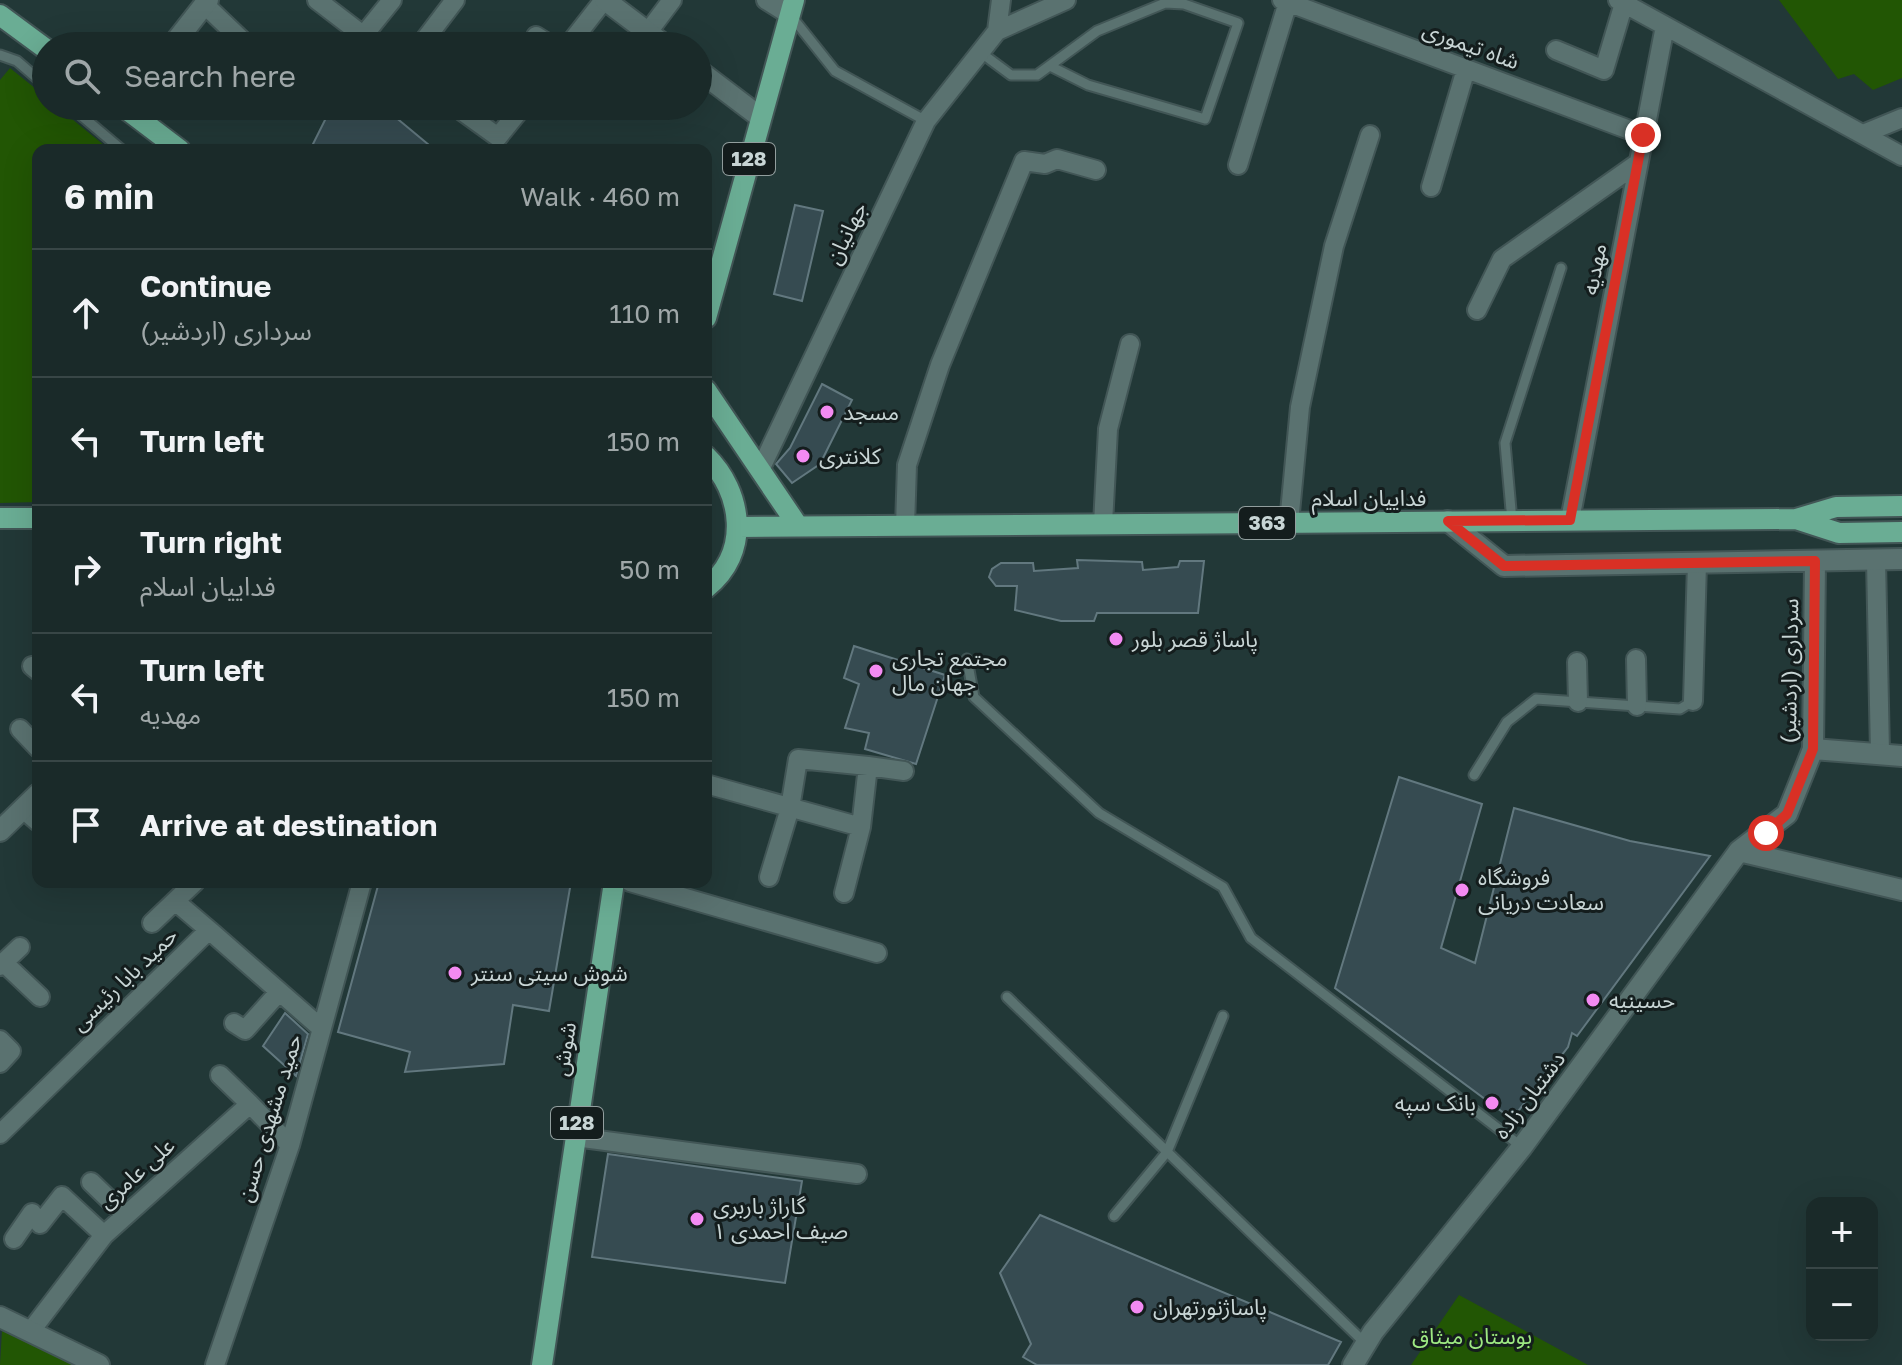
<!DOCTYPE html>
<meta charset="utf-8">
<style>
body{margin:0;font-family:"Golos Text","Noto Sans Arabic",sans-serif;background:#233231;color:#f1f3f6}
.controls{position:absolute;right:24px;bottom:24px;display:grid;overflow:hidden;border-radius:16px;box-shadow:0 8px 32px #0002}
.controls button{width:72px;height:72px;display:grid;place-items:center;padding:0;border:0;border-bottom:2px solid #384646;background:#1a2a29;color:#f1f3f6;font:40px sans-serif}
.stop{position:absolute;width:24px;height:24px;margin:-18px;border:6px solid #d93025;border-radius:50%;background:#fff}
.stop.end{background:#d93025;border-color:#fff;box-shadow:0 2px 8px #0008}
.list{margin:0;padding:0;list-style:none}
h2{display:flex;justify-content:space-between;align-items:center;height:104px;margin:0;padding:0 32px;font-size:34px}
h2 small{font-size:26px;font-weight:400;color:#9fa7a8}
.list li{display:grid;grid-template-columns:52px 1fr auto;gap:24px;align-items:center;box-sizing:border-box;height:128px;padding:0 32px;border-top:2px solid #384646}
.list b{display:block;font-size:30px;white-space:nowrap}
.list p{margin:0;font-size:26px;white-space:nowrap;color:#9fa7a8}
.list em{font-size:26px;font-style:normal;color:#9fa7a8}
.icon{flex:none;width:44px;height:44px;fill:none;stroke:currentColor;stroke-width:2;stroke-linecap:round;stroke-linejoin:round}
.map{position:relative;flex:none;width:1902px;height:1365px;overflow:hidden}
.search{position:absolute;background:#1a2a29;box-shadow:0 8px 32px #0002;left:32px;top:32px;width:680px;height:88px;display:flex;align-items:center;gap:20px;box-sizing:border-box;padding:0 28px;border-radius:44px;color:#9fa7a8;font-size:30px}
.panel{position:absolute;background:#1a2a29;box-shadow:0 8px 32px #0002;left:32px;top:144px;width:680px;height:744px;border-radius:16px}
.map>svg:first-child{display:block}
.green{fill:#225604}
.building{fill:#364b51;stroke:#62787f;stroke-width:2}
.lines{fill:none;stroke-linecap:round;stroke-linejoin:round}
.service-casing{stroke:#425656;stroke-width:13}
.minor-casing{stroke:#425656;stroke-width:22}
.tertiary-casing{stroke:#425656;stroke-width:24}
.primary-casing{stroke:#425656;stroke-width:24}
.service{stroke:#5a7270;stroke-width:9}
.minor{stroke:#5a7270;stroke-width:18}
.tertiary{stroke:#5a7270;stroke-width:20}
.primary{stroke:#6aad94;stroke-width:20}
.route{stroke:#d93025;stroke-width:10}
.poi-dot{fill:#f38af2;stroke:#141d1d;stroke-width:3}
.labels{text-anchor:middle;stroke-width:6;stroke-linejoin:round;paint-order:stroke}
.shield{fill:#141d1d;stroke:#929e9e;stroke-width:2}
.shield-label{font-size:20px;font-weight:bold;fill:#c8d5d5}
.street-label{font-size:22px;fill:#c8d5d5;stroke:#141d1d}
.poi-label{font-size:22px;fill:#c8d5d5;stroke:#141d1d;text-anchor:start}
.park-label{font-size:22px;fill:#9ee982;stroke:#141d1d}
</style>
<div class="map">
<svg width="1902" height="1365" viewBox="0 0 1902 1365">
<rect width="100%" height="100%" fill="#223837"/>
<!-- green -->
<path class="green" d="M1779 0H1902V78L1873 90 1854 74 1838 79Z
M10 68 46 97V106H56L110 150H38V502L0 503V80Z
M1459 1295 1588 1365H1411Z
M2 1331 78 1365H0Z"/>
<!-- building -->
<path class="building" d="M332 106H382L435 150H310Z
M795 205 823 211 802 301 774 294Z
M822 384 852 400 820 464 792 483 776 464 790 448Z
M1077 560 1142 562 1143 570 1178 567 1180 561H1204L1198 613H1097L1094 621H1061L1015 610 1017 586H996L989 577 992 569 1001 563H1033L1034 571 1078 568Z
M854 646 945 675 916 764 865 749 869 733 845 728 859 684 844 678Z
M1399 777 1482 804 1441 948 1475 963 1514 808 1630 841 1710 856 1577 1036 1572 1033 1568 1047 1512 1119 1335 988Z
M379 882H571L549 1011 513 1005 504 1064 405 1072 410 1052 338 1032Z
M285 1013 308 1034 296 1076 263 1046Z
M608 1154 802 1181 785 1283 592 1257Z
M1040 1215 1341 1342 1328 1365H1037L1023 1357 1031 1344 1000 1273Z"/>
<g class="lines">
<!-- service casing -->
<g class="service-casing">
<path id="service" d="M792 17 835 71 926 121
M980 52 1011 75H1037L1097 31 1165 3 1184 4 1238 23 1205 119 1088 85 1052 67
M0 55 17 61 46 86
M70 106 122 150
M1512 521 1505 443 1561 268
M967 659 974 697 1099 813 1223 887 1251 938 1522 1147
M1474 775 1507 722 1536 699 1680 709 1693 701
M1007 997 1366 1344
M1114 1216 1167 1152 1223 1016"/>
</g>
<!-- minor casing -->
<g class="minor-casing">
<path id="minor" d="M317 0 377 46
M766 0 790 15
M1282 0 1643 135
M1618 0 1902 156
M205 5 248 46
M997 31 1001 0
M648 32 672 0
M363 36 392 0
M536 36 552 46
M420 46 455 0
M568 46 604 0
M1556 50 1604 70 1624 3
M455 106 498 137 523 106
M1863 134 1902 118
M1238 165 1288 2
M1431 187 1466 69
M1477 310 1502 259 1638 163
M760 470 926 121 997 31 1066 0
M1570 520 1665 26
M1289 523 1300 407 1334 246 1370 135
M1103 524 1108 429 1130 344
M905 526 907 465 940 365 1024 161 1045 164 1057 159 1096 170
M1876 560 1880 753
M1636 659 1637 706
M1577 662 1578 702
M32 666 38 671
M1693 701 1697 563
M20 729 38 748
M868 766 904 771
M706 784 861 827
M23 809 38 822
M769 877 790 808 798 759 868 766 861 827 844 893
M630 882 877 953
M175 901 209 930
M152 923 195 882
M3 962 40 997
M0 966 20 947
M234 1023 245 1030 279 992
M0 1040 11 1051 0 1063
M220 1075 250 1104
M0 1134 209 930 321 1028
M575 1137 857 1174
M91 1182 125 1215
M14 1239 32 1213 40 1224 62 1196 104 1235
M30 1332 104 1235 250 1104 290 1145
M215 1365 290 1145 362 882"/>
</g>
<!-- tertiary casing -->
<g class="tertiary-casing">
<path id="tertiary" d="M605 0 666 46
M172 46 208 0
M698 70 760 117
M1448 521 1504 566 1902 559
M1813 749 1902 756
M0 831 38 794
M1739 851 1902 890
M0 1317 99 1365
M1353 1365 1373 1332 1522 1147 1739 851 1787 814 1813 749 1815 561"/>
</g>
<!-- primary casing -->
<g class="primary-casing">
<path id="primary" d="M0 15 46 49
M122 106 180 150
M706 318 794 0
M706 390 798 526
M706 456C743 492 751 553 706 588
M0 518H38
M1796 519 1836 507 1902 506
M738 527 1796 519 1839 533 1902 532
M542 1365 614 882"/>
</g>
<!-- service -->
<use href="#service" class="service"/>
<!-- minor -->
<use href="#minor" class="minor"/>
<!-- tertiary -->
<use href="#tertiary" class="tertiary"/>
<!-- primary -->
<use href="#primary" class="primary"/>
</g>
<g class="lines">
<!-- route -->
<path class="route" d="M1643 135 1570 520 1448 521 1504 566 1815 561 1813 749 1787 814 1766 833"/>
</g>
<!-- markers -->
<g class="poi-dot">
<circle cx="827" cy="412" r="8"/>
<circle cx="803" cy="456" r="8"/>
<circle cx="1116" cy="639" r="8"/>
<circle cx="876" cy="671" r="8"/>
<circle cx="1462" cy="890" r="8"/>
<circle cx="455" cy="973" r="8"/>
<circle cx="1593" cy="1000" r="8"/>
<circle cx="1492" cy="1103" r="8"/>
<circle cx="697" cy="1219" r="8"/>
<circle cx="1137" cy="1307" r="8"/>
</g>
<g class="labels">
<!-- shield labels -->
<g class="shield">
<rect x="723" y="143" width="52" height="32" rx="6"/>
<rect x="1239" y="507" width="56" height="32" rx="6"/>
<rect x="551" y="1107" width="52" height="32" rx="6"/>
</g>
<g class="shield-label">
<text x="749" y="166">128</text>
<text x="1267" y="530">363</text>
<text x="577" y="1130">128</text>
</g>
<!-- street labels -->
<g class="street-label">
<text transform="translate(1471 45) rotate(20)" y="8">شاه تیموری</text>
<text transform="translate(846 233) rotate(-64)" y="8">جهانیان</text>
<text transform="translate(1594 269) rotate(-79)" y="8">مهدیه</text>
<text x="1369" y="506">فداییان اسلام</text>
<text transform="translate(1789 671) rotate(-89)" y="8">سرداری (اردشیر)</text>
<text transform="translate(124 979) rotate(-44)" y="8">حمید بابا رئیسی</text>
<text transform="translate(564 1049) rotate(-81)" y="8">شوش</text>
<text transform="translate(1529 1095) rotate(-53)" y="8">دشتبان زاده</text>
<text transform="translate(269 1118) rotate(-73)" y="8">حمید مشهدی حسن</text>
<text transform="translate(136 1173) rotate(-42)" y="8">علی عامری</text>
</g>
<!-- poi labels -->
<g class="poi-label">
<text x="843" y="420">مسجد</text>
<text x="819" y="464">کلانتری</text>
<text x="1132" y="647">پاساژ قصر بلور</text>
<text x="892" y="666">مجتمع تجاری<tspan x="892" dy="25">جهان مال</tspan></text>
<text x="1478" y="885">فروشگاه<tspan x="1478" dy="25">سعادت دریانی</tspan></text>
<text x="471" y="981">شوش سیتی سنتر</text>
<text x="1609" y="1008">حسینیه</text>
<text x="1476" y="1111" text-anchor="end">بانک سپه</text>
<text x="713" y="1214">گاراژ باربری<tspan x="713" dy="25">صیف احمدی ۱</tspan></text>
<text x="1153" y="1315">پاساژنورتهران</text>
</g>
<!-- park labels -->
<g class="park-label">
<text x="1472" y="1344">بوستان میثاق</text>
</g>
</g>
</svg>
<div class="controls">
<button>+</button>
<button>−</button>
</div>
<div class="stop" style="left:1766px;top:833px"></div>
<div class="stop end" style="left:1643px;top:135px"></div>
<div class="search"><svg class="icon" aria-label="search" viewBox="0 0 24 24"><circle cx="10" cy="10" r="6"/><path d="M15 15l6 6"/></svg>Search here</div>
<section class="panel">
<h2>6 min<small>Walk · 460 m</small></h2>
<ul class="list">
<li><svg class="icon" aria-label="ahead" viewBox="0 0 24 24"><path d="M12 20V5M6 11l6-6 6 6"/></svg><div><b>Continue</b><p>سرداری (اردشیر)</p></div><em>110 m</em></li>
<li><svg class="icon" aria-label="left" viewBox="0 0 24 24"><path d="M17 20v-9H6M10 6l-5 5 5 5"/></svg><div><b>Turn left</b></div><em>150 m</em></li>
<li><svg class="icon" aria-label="right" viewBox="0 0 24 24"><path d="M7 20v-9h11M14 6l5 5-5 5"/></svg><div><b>Turn right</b><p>فداییان اسلام</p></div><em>50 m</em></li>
<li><svg class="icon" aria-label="left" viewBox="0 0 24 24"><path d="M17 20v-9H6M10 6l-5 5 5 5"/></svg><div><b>Turn left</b><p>مهدیه</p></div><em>150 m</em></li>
<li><svg class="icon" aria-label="arrive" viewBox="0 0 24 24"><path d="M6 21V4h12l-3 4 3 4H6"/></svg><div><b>Arrive at destination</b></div></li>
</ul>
</section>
</div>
